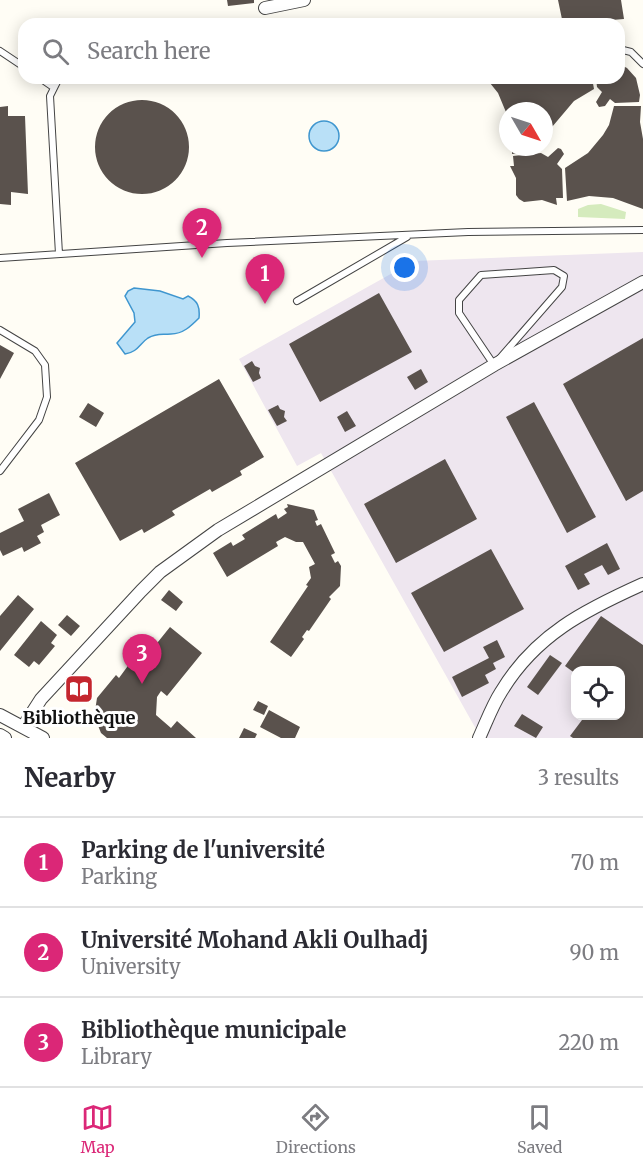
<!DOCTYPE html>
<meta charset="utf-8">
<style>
body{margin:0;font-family:Merriweather,serif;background:#f7f7f7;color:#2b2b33}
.controls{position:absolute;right:18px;bottom:18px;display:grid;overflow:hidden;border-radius:12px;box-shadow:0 3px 15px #0003}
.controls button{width:54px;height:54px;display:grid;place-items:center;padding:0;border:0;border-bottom:2px solid #e1e1e2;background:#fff;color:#2b2b33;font:30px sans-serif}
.compass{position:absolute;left:499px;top:102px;width:54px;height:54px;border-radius:50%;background:#fff;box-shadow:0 3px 15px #0003;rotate:129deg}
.you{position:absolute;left:405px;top:268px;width:21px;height:21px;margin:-15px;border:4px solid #fff;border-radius:50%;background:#1a73e8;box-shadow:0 0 0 9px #1a73e833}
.badge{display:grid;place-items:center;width:39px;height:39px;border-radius:50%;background:#db2777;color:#fff;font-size:20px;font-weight:700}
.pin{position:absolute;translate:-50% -50px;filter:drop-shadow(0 2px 3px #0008)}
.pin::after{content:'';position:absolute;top:32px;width:21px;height:18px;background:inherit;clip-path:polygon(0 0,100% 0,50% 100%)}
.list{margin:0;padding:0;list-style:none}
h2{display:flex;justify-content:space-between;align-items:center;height:78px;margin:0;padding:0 24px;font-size:26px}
h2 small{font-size:20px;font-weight:400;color:#7c7c81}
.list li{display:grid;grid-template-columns:39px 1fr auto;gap:18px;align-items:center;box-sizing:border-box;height:90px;padding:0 24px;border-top:2px solid #e1e1e2}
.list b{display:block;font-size:22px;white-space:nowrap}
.list p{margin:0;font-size:20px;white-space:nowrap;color:#7c7c81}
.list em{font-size:20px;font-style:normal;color:#7c7c81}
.icon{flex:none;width:33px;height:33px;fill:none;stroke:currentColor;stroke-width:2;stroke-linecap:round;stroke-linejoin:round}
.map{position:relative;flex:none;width:643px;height:738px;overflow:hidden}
.search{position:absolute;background:#fff;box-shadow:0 3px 15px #0003;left:18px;right:18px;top:18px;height:66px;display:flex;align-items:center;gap:15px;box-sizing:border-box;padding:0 21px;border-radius:18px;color:#7c7c81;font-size:22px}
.sheet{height:348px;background:#fff}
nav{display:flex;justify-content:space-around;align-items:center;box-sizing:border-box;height:84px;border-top:2px solid #e1e1e2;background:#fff;font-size:16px;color:#7c7c81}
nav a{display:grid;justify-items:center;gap:3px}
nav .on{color:#db2777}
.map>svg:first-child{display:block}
.industrial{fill:#eee6ef;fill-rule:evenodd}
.green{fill:#d5ebbd}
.water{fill:#b9e0f7;stroke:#3f96cf;stroke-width:1.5}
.building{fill:#5a524d}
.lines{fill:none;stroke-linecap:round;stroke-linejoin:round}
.service-casing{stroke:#444;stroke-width:8}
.minor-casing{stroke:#444;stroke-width:14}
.service{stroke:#fff;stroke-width:6}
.minor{stroke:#fff;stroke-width:12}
.labels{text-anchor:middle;stroke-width:6;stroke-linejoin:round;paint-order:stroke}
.poi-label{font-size:18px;font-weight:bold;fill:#111;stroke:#fff}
</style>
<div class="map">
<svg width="643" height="738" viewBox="0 0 643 738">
<rect width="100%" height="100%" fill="#fffdf5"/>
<!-- industrial -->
<path class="industrial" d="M643 252V738H481L321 453 297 466 239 359 414 261ZM576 670H620V716H576Z"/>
<!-- green -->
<path class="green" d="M601 204 626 212 625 219 578 217V209L588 205Z"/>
<!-- water -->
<path class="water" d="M309 136a15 15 0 1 1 30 0a15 15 0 1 1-30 0Z
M134 288 160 291 183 299 188 296C198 301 200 307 199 318 191 326 183 334 171 334 161 335 157 333 148 338 139 344 138 352 125 354L117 343 135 322 134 313 125 296 128 291Z"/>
<!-- building -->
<path class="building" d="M227 0H254V3L228 6Z
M558 0H621L624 19 563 24Z
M619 64 627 68 636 78 640 95 639 102 615 103 610 99 605 106 599 107 596 102 602 92 597 87 596 78H619Z
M486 78H592L594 89 574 101 552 127 544 144V111H508V117L498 93Z
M95 147a47 47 0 1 1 94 0a47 47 0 1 1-94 0Z
M8 106V116H25L28 194 11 192V205L0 204V107Z
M614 106H641L640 122 643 139V209L613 198 589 196 567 201 565 168 588 153 603 135 609 125Z
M512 147H543L542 150 512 154Z
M558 148 561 149 564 154 557 164 562 169 563 198H556L557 205 542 200 524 202 519 199 516 195V178L510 166H514L513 156 541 153 548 157Z
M379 293 412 352 320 402 289 344Z
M643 338V491L626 501 563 384Z
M0 345 14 353 0 379Z
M252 361 255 366 260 368 259 373 261 378 253 382 244 366Z
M421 369 428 382 415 390 407 377Z
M219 379 264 457 240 471 242 475 212 492 210 489 172 511 175 515 144 533 142 529 120 541 75 463Z
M534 402 596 517 567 533 506 417Z
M88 403 104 413 96 427 79 417Z
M278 405 280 409 285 411 284 417 287 421 277 426 268 410Z
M347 411 356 426 345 432 337 417Z
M445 459 477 519 396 563 364 504Z
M49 493 60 515 41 525 44 532 37 536 41 543 24 552 22 547 3 556 0 550V533L24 521 18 509Z
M287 504 314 510 318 520 315 521 317 526 321 524 335 553 331 555 335 563 338 561 341 566 340 586 329 597 331 599 309 631 307 630 302 637 304 639 291 657 270 642 308 586 306 585 311 578 309 567 315 564 303 542H296L285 537 276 542 278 546 227 577 213 553 231 542 233 546 245 539 242 535 276 514 278 519 287 513 284 509 288 507Z
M607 543 620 569 608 575 602 565 584 574 590 584 578 590 565 566Z
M491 549 524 609 444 652 411 593Z
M169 590 183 602 176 611 161 600Z
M18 595 34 609 0 651V616Z
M67 615 80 626 71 636 58 625Z
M601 616 643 645V738H573L570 736 585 716H620V670H576V674L565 666Z
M41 621 57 635 51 643 55 646 39 665 34 661 29 667 14 655Z
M170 627 202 653 167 696 161 691 157 697 156 715 171 728 177 721 196 738H107L101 733 97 723 95 711 97 698 116 675 119 678 130 663 137 668Z
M497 640 505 657 493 663 496 669 485 675 489 683 462 697 452 677 489 658 483 647Z
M550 655 562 663 538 695 527 687Z
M258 701 268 706 264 715 253 710Z
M269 710 300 727 295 738H281L260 727Z
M522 714 543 727 536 738 514 726Z
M244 728 257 734 255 738H239Z"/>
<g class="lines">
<!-- service casing -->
<g class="service-casing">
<path id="service" d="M619 49 631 52 643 64
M0 51 24 67
M40 78 53 87
M59 78 50 96 59 254
M0 258 227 243 468 232 643 230
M554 270 564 276 562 287 494 365 459 313V300L481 275Z
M297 301 407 237
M0 330 35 351 45 365 47 397 39 420 0 471"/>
</g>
<!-- minor casing -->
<g class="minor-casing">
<path id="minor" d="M265 8 304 0
M0 715 43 738
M23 727 41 699 141 591 160 572 218 530 494 365 643 282
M0 735 5 738
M479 738C486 723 492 706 501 692 535 635 585 610 643 584"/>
</g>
<!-- service -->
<use href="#service" class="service"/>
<!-- minor -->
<use href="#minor" class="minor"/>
</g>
<!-- icons -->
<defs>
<g id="library-square" transform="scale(1.5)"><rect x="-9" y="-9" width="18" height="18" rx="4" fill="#c4262e" stroke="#fff"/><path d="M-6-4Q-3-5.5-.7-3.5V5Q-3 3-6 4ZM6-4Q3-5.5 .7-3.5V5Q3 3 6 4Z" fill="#fff"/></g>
</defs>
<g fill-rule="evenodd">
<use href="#library-square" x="79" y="689"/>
</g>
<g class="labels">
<!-- poi labels -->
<g class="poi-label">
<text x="79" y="724">Bibliothèque</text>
</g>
</g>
</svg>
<div class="controls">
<button><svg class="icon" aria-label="locate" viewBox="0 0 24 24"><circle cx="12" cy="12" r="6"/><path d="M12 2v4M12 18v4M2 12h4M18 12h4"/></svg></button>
</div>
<svg class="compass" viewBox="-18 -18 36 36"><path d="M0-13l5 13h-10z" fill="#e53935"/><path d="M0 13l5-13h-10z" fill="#7c7c81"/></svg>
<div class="you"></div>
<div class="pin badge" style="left:265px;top:304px">1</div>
<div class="pin badge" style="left:202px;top:258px">2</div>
<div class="pin badge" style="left:142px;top:684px">3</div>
<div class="search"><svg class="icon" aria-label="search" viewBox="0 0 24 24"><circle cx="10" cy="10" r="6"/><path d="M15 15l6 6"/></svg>Search here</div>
</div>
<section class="sheet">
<h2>Nearby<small>3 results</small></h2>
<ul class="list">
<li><span class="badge">1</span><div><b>Parking de l'université</b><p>Parking</p></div><em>70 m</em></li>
<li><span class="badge">2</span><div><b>Université Mohand Akli Oulhadj</b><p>University</p></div><em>90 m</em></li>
<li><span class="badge">3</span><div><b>Bibliothèque municipale</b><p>Library</p></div><em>220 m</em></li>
</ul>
</section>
<nav>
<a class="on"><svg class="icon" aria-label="map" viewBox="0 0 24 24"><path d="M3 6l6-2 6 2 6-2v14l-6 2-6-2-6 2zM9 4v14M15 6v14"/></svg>Map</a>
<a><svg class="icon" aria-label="directions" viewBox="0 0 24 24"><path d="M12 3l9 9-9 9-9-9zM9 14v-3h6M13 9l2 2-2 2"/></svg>Directions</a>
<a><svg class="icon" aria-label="saved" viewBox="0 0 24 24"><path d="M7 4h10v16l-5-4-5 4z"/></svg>Saved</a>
</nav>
